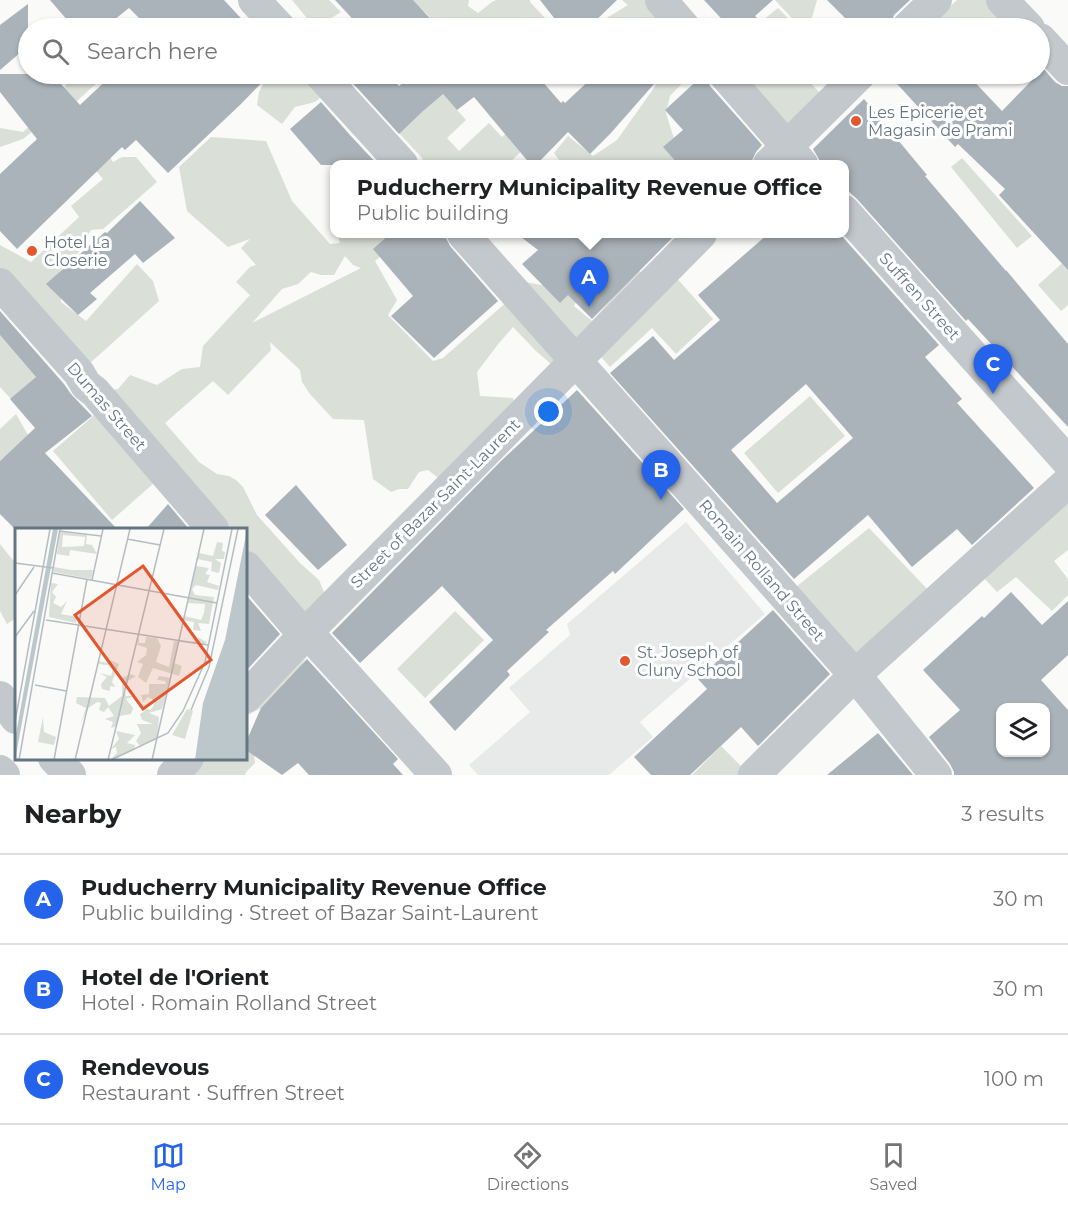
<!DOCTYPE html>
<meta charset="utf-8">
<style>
body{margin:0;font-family:Montserrat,sans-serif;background:#f6f6f6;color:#202124}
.controls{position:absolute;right:18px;bottom:18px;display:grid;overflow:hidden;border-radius:12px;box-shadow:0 2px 4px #0004}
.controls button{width:54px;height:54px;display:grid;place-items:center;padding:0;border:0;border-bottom:2px solid #e0e0e0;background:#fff;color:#202124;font:30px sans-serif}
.you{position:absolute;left:549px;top:412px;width:21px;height:21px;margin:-15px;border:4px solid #fff;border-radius:50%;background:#1a73e8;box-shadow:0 0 0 9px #1a73e833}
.badge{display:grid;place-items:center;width:39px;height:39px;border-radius:50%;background:#2563eb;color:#fff;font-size:20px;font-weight:700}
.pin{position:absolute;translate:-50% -50px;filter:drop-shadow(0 2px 3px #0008)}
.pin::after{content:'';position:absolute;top:32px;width:21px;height:18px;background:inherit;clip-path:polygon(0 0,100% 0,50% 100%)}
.popup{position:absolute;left:330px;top:160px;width:519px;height:78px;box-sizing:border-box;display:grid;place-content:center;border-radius:12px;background:#fff;filter:drop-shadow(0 2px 4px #0005);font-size:20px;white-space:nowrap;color:#757577}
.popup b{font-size:22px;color:#202124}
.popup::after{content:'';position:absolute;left:50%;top:100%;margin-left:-12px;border:12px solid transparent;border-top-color:#fff}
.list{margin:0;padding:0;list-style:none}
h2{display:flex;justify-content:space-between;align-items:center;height:78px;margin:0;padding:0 24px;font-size:26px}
h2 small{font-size:20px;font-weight:400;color:#757577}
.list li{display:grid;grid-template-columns:39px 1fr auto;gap:18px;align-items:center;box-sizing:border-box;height:90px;padding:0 24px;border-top:2px solid #e0e0e0}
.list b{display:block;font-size:22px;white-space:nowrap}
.list p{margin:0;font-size:20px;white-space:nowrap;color:#757577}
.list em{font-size:20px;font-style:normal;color:#757577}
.icon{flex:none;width:33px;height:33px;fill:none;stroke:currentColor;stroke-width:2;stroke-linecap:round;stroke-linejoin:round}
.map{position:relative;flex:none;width:1068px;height:775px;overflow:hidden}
.search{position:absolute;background:#fff;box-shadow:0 2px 4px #0004;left:18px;right:18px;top:18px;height:66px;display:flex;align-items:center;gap:15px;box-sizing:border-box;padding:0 21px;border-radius:33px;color:#757577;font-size:22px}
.sheet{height:348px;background:#fff}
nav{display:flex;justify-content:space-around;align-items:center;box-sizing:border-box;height:84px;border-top:2px solid #e0e0e0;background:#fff;font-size:16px;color:#757577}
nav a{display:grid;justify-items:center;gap:3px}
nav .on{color:#2563eb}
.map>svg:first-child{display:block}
.built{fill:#e8e9e9}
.green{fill:#dadfd7;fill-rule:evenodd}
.building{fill:#aab3b9;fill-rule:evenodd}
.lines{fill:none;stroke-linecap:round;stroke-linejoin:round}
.minor{stroke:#c3c8cc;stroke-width:32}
.poi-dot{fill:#e4572e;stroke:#fff;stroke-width:2}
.labels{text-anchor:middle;stroke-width:6;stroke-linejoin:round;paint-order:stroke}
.poi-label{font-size:16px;fill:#657683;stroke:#fff;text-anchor:start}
.street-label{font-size:16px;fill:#657683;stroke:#fff}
.inset-road{fill:none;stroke:#b5bdc2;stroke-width:1.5}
.view{fill:#e4572e;fill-opacity:0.15;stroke:#e4572e;stroke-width:3}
.inset-edge{fill:none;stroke:#657683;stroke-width:3}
</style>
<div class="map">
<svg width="1068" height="775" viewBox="0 0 1068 775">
<rect width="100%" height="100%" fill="#fafaf8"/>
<!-- built -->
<path class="built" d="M686 522 765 614 640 722 653 737 609 775H478L469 765 530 712 509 688 570 635 567 624Z"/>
<!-- green -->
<path class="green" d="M292 0H329L341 12 315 28Z
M412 0H469L468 6 478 13 492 2 496 0H530V2L545 18 533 28H436C433 17 420 8 412 0Z
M622 0H656L678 28H593L600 22 628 5Z
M775 0H817L809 28H801Z
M957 0H987L1016 28H928Z
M778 8 798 28H771L763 20Z
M71 74H104L100 80 77 101 84 125 105 149 113 162 122 157H136L157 182 103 229 91 230 79 252 59 272 61 302 86 321 137 264 153 281 159 301 79 373 0 278V245L31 262 79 217 71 206 103 179 52 116 23 139 0 147V128L23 132 59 99Z
M269 74H330L332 87 315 102 295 107 282 124 257 105 259 92Z
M654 74H691L670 96 666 113 682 164H562L554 153 568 136 593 156 617 140 656 85Z
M735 74H802L821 94 785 128Z
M442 93 466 120 447 138 459 151 489 123 502 137 534 106 557 117 508 164H418L423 159 399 133Z
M211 137 266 141 292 201 330 244 340 243 337 234H397L395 244 375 261 397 300 388 315 433 361 443 358 510 299 566 362 552 365 535 350 513 327 499 343 477 372 480 396 513 398 517 414 449 486 428 470 419 472 408 489H399L391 492 373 479 364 420 333 419 310 394 302 382 300 370 270 342 271 350 228 395 213 381 165 423 199 462 217 474 229 476 236 480 243 487 257 515 300 563 319 580 324 592 337 602 314 645 294 677 283 684 273 702 246 716V697L306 632 246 567V529H213L95 392 118 389 130 375 157 385 182 369 200 367 203 346 250 295 236 282 250 267 256 265 241 248 250 239 228 247 187 211 179 167ZM345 256 353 265 361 268 252 323 282 289 298 284 311 272 321 275H334Z
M962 158 1032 236 1017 248 951 167Z
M1068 258V305L1061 311 1038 285Z
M626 265 649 276 579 351 525 282 580 292 574 306 592 321 620 290Z
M674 275 713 319 676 354 652 328 610 367 594 349Z
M0 335 36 377 11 399 0 387Z
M810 396 845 436 778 493 744 453Z
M99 411 154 483 112 520 53 451Z
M16 414 28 435 0 461V429Z
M1068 493V550L1054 561 1068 579V595L1052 611 1016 577 997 592 981 575Z
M869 528 931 593 860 661 796 587Z
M0 544 16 564V618L7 624 0 611Z
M455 611 484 640 425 698 397 669Z
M721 746 745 770 740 775H692Z
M246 749 254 754 255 763 246 772 245 775H173L188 759 246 758Z"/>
<!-- building -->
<path class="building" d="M50 0H224L250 28H149L129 8 104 28H74Z
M335 0H413L439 28H361Z
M540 0H617L588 28H562Z
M704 0H773L755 16 767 28H730Z
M827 0H910L894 15 890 26 887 28H855Z
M28 4V46L0 70V25Z
M1043 68 1055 82 1062 86H1068V270L999 195 1005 189 958 144 955 147 888 74H967L1002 111 1038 74H1040Z
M0 74H52L80 105 113 74H270L241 104 168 173 136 140 125 150 122 147 17 249 0 231V174L37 139 0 92Z
M354 74H386L399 86 416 74H536L561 103 563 101 565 103 596 74H643L654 84 610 134 590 154 568 132 536 165H531L474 97 457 110 443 94 423 111 399 134 349 79Z
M704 74H707V78L710 86 762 145 756 152 750 165H679L663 147 683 130 665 110Z
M864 99 927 175 925 176 1006 271V270L1068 344V427L968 319 966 321 857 199 844 187V165H823L820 161 813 149Z
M321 102 350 135 378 165H321L290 129Z
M140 201 175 238 143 263 135 254 90 293 97 299 78 315 46 284 105 232 107 233Z
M390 234H446V238L450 246 498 301 434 358 391 316 413 296 373 249Z
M517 234H676L592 319 568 295 560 303 522 264 538 250Z
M768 234H840L939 345 925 357 962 399 957 403 1034 488 972 545 957 529 912 567 868 515 794 579 610 373 653 336 674 360 720 320 698 295ZM806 384 853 438 777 503 731 450Z
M0 311 64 384 71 394 92 416 45 453 117 529H15L0 514V461L35 428 10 399 36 377 0 335Z
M577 390 684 509 615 574 613 571 546 630 549 632 507 671 510 675 455 731 429 702 493 640 442 586 360 663 332 633 501 461Z
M296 485 347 545 318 570 265 515Z
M168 504 189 529H146Z
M1011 592 1042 625 1068 601V655L1041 680 1068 710V775H954V772L950 764 929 737 960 710 923 670 982 616 984 618ZM1000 708H1046V753H1000Z
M246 595 280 634 246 671Z
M773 610 830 674 758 746 741 727 690 775H651L634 757 707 689 698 679Z
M307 659 398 759 393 764 403 775H309L298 763 282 775 246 750V742L261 708Z
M878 733 913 775H827Z"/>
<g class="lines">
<!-- minor -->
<path class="minor" d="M254 0 280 28
M661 0 685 28
M1002 0 1029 28
M907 28 936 0
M1040 39 1068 69
M320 74 402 164
M724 74 802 164
M769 164 860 74
M844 211 1068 462
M463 234 855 675 936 775
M0 284 79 373 86 385 95 392 213 529
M246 567 300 630 307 632 436 775
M0 697 16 718
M246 697 307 632 701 234
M54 758 70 775
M0 771 4 775
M173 775 188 758
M754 775 855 675 1068 482"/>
</g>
<!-- markers -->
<g class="poi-dot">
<circle cx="856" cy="121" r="6"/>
<circle cx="32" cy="251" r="6"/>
<circle cx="625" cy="661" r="6"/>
</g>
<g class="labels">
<!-- poi labels -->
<g class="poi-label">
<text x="868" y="118">Les Epicerie et<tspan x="868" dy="18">Magasin de Prami</tspan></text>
<text x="44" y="248">Hotel La<tspan x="44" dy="18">Closerie</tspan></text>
<text x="637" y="658">St. Joseph of<tspan x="637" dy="18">Cluny School</tspan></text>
</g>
<!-- street labels -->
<g class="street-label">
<text transform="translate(920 296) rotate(48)" y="6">Suffren Street</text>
<text transform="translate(107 406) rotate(49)" y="6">Dumas Street</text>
<text transform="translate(435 503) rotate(-45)" y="6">Street of Bazar Saint-Laurent</text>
<text transform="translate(762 570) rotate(49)" y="6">Romain Rolland Street</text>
</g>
</g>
<!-- overview -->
<g transform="translate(15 528)">
<rect width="232" height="232" fill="#fafaf8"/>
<path d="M45 4 72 7 71 16 77 17 82 26 55 22 54 28 42 26ZM48 7 70 9 69 18 47 19ZM202 14 208 15 207 23 210 24 209 31H200L206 35 204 45 196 43 197 34 182 31 184 25 198 28ZM181 38 194 40 190 46 195 47 192 54 204 58 203 62 181 57 177 61 180 67 199 69 194 96 183 95 186 103 178 102 179 94 168 92 169 88 186 92 189 85 190 76 173 75ZM39 39 56 42H78L76 51 39 44ZM36 55 43 56 37 64 41 69 38 75 46 79 52 73 46 86 62 89 61 95 34 89ZM124 108V115H130L131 109 142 110 146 118 141 134 154 139 159 113 177 114 184 110 192 114 190 117 164 114 159 135 167 138 164 148 138 140 131 155 123 149 128 136 122 134 131 127 132 120 122 117ZM95 132 104 136 97 154 100 159 95 158V163L87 161 86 156 92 149 84 145 96 148 99 138 84 136 83 133 92 135ZM115 146 121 148 113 153 110 163 111 168H121L111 171 118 180 116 186 105 188 102 198 96 200 98 194 90 191 99 188 93 179 89 184 84 182 86 175 82 174 72 181 65 197 71 180 61 175 62 169 90 170 94 178 107 168V150ZM144 148 156 150 147 181 134 185 144 189 142 210 125 218 121 213 126 205 122 196H138L127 192 125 186 130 183 128 179 135 182 138 179 140 173 133 169 128 174 126 167 134 166V156H151L150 153 142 152ZM172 181 178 183 170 211 157 207ZM28 189 29 204 41 209 39 217 23 214ZM101 203 120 207 112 215 120 217 119 222 95 232 102 225 101 219 96 221 104 211Z" fill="#dadfd7" fill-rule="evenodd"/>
<path d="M38 1H43L0 232 1 206ZM232 2V232H180L188 175 210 112Z" fill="#bbc7cb"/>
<path class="inset-road" d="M44 3 86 8M112 11 145 17M0 35 38 40M37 45 202 75M77 52 88 1M0 67 19 39M31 92 193 117M0 109 19 83M20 157 51 163M176 182 194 139 223 1M0 194 35 1M4 232 45 1M39 232 72 51M60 232 115 1M93 232 149 1M96 232 153 205 168 183 190 134 217 1M137 232 189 1"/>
<path class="view" d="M128 38 196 132 128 181 60 87Z"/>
<rect width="232" height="232" class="inset-edge"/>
</g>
</svg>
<div class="controls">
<button><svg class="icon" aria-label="layers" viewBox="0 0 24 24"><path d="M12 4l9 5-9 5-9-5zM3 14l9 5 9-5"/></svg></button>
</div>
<div class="you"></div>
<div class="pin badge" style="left:589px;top:307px">A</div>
<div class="popup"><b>Puducherry Municipality Revenue Office</b>Public building</div>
<div class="pin badge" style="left:661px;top:500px">B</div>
<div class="pin badge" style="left:993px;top:394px">C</div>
<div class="search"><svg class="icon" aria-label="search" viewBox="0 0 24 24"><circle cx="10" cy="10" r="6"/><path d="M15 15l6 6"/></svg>Search here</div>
</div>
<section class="sheet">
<h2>Nearby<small>3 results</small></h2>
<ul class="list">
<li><span class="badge">A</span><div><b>Puducherry Municipality Revenue Office</b><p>Public building · Street of Bazar Saint-Laurent</p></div><em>30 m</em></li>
<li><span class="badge">B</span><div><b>Hotel de l'Orient</b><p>Hotel · Romain Rolland Street</p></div><em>30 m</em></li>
<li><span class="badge">C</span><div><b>Rendevous</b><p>Restaurant · Suffren Street</p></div><em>100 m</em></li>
</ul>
</section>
<nav>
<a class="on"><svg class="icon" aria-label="map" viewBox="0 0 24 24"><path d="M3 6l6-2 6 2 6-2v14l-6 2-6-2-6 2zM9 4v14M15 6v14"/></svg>Map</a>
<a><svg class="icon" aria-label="directions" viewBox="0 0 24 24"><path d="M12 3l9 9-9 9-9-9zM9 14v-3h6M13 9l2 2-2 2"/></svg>Directions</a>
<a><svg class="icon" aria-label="saved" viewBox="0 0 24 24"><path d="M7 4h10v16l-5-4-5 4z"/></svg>Saved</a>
</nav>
